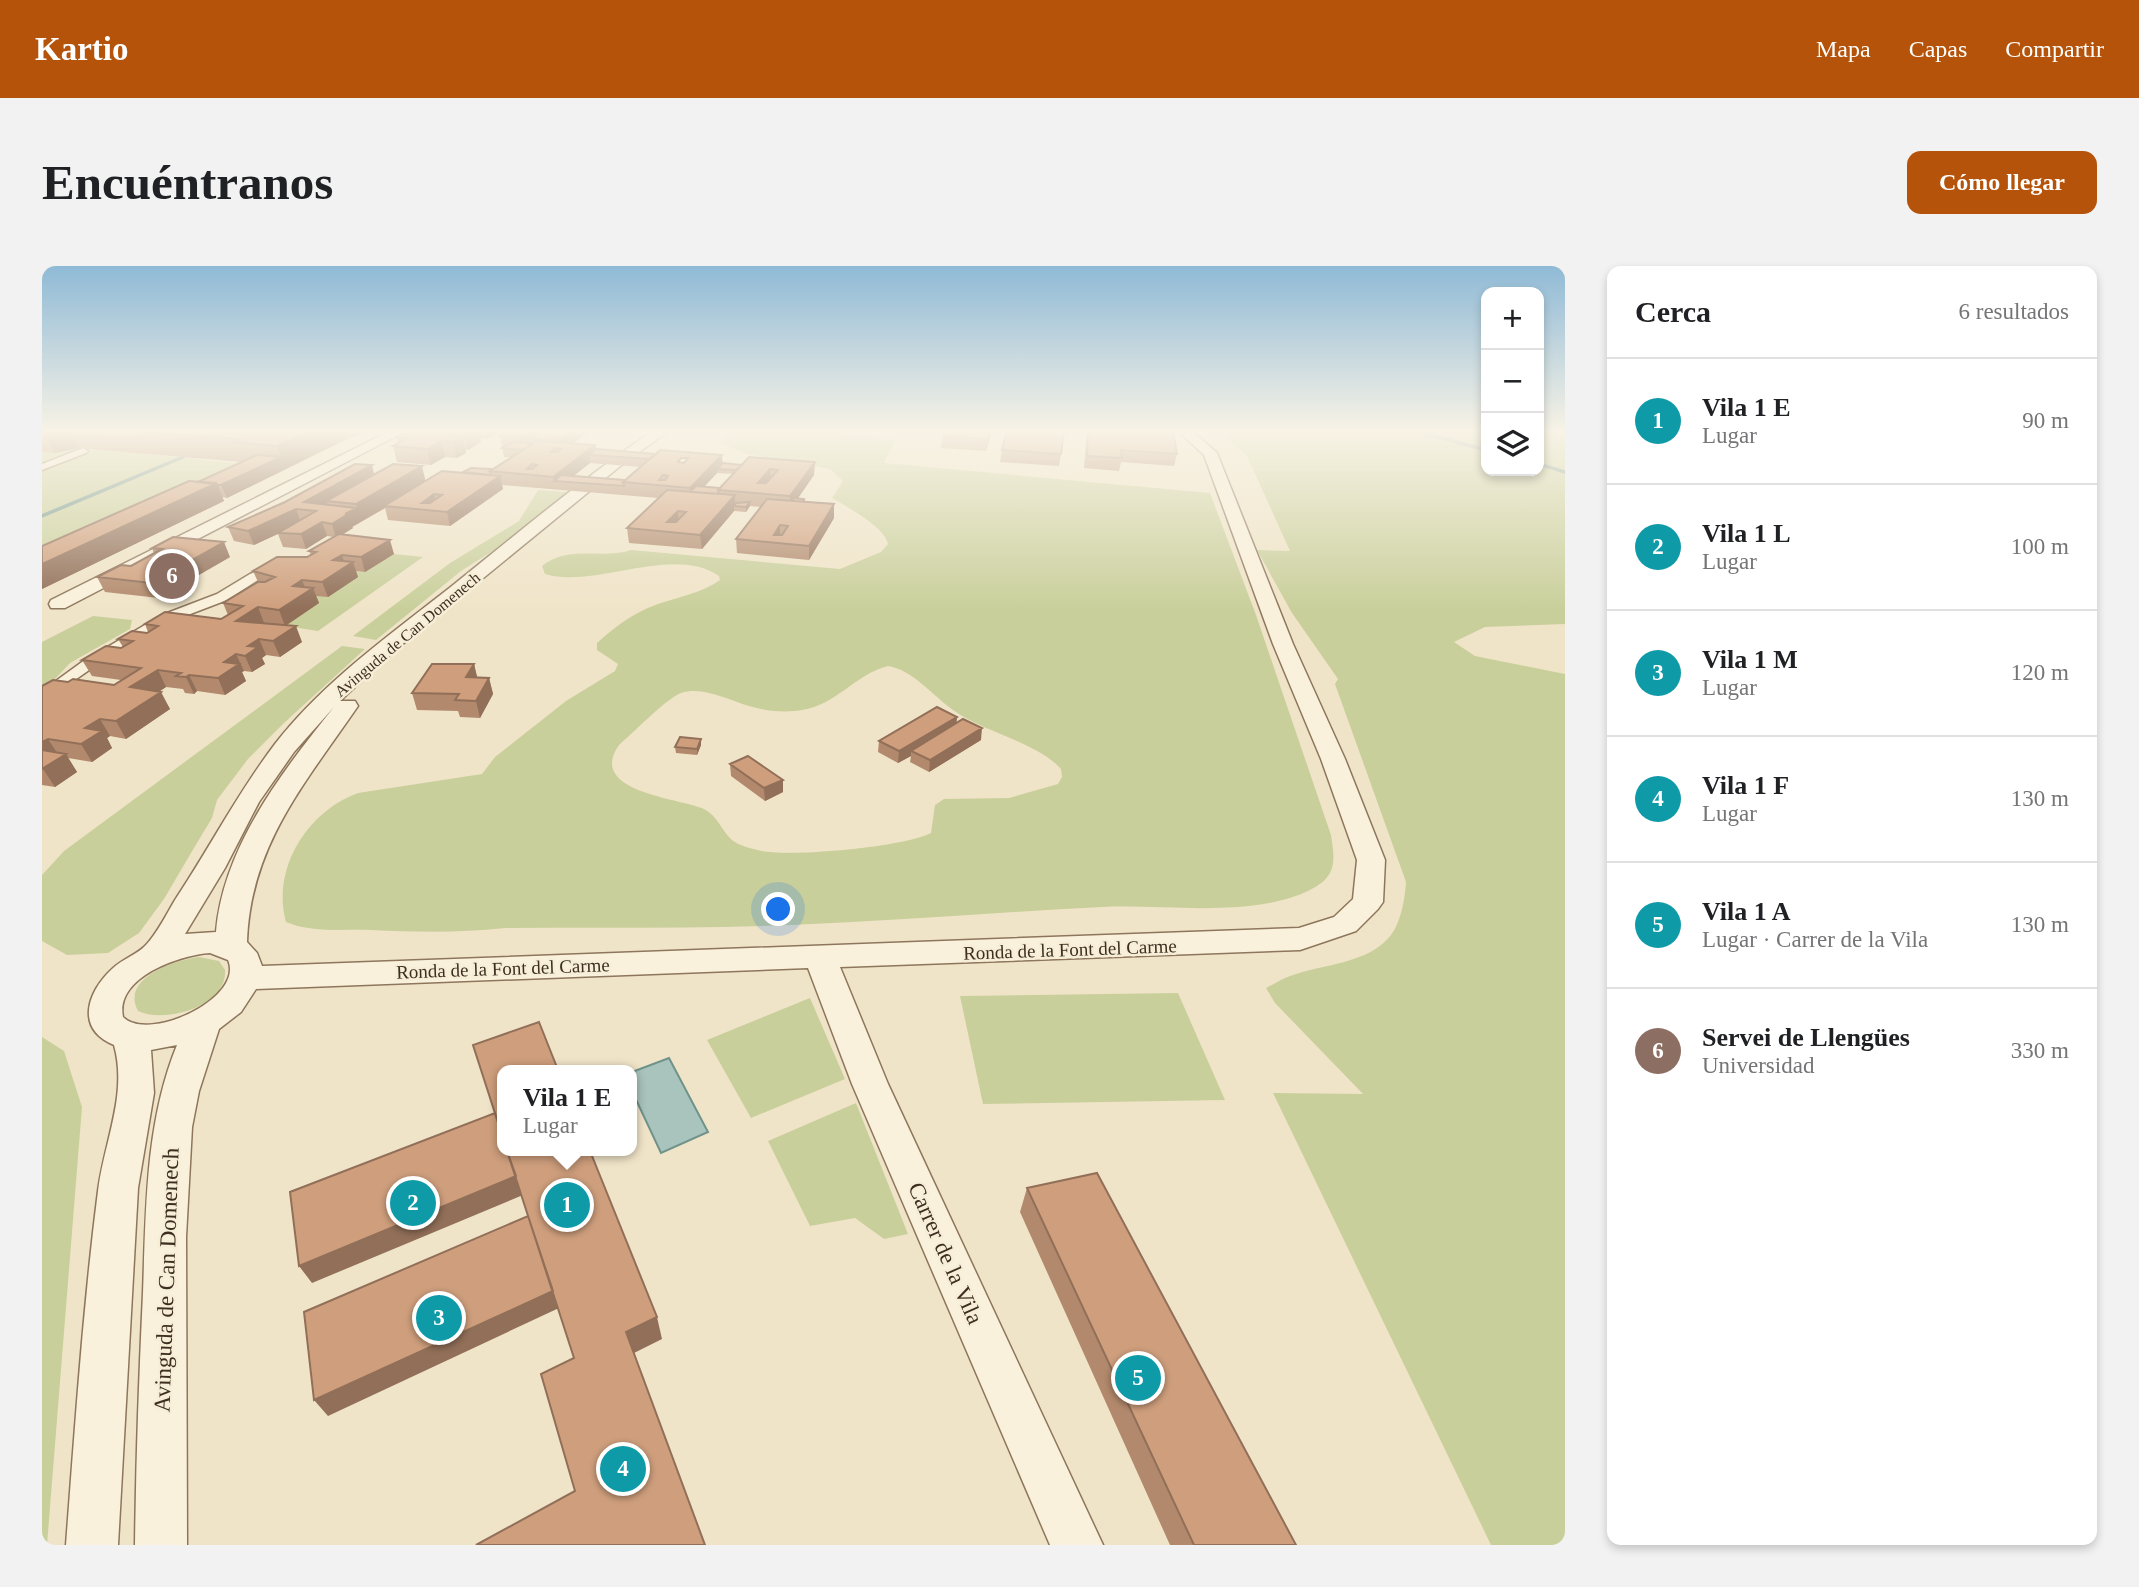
<!DOCTYPE html>
<html lang="es">
<meta charset="utf-8">
<style>
body{margin:0;font-family:Georgia,serif;background:#f2f2f2;color:#202124}
.controls{position:absolute;right:21px;top:21px;display:grid;overflow:hidden;border-radius:14px;box-shadow:0 4px 10px #0003}
.controls button{width:63px;height:63px;display:grid;place-items:center;padding:0;border:0;border-bottom:2px solid #e0e0e0;background:#fff;color:#202124;font:35px sans-serif}
.you{position:absolute;left:737px;top:644px;width:24px;height:24px;margin:-18px;border:5px solid #fff;border-radius:50%;background:#1a73e8;box-shadow:0 0 0 10px #1a73e833}
.badge{display:grid;place-items:center;width:46px;height:46px;border-radius:50%;background:#b45309;color:#fff;font-size:23px;font-weight:700}
.pin{position:absolute;translate:-50% -50%;border:4px solid #fff;box-shadow:0 2px 7px #0006}
.popup{position:absolute;left:455px;top:799px;width:140px;height:91px;box-sizing:border-box;display:grid;place-content:center;border-radius:14px;background:#fff;filter:drop-shadow(0 2px 5px #0005);font-size:23px;white-space:nowrap;color:#757577}
.popup b{font-size:26px;color:#202124}
.popup::after{content:'';position:absolute;left:50%;top:100%;margin-left:-14px;border:14px solid transparent;border-top-color:#fff}
.list{margin:0;padding:0;list-style:none}
h2{display:flex;justify-content:space-between;align-items:center;height:91px;margin:0;padding:0 28px;font-size:30px}
h2 small{font-size:23px;font-weight:400;color:#757577}
.list li{display:grid;grid-template-columns:46px 1fr auto;gap:21px;align-items:center;box-sizing:border-box;height:126px;padding:0 28px;border-top:2px solid #e0e0e0}
.list b{display:block;font-size:26px;white-space:nowrap}
.list p{margin:0;font-size:23px;white-space:nowrap;color:#757577}
.list em{font-size:23px;font-style:normal;color:#757577}
.icon{flex:none;width:38px;height:38px;fill:none;stroke:currentColor;stroke-width:2;stroke-linecap:round;stroke-linejoin:round}
.map{position:relative;flex:none;width:1523px;height:1279px;overflow:hidden;border-radius:14px}
header{display:flex;align-items:center;gap:42px;box-sizing:border-box;height:98px;padding:0 35px;background:#b45309;color:#fff}
header strong{font-size:33px}
nav{display:flex;gap:38px;margin-inline-start:auto;font-size:24px}
.intro{display:flex;align-items:center;justify-content:space-between;box-sizing:border-box;height:168px;padding:0 42px}
h1{margin:0;font-size:49px}
.button{padding:18px 32px;border-radius:14px;background:#b45309;color:#fff;font-size:24px;font-weight:700}
main{display:flex;gap:42px;padding:0 42px}
aside{flex:1;background:#fff;border-radius:14px;box-shadow:0 4px 10px #0003}
.map>svg:first-child{display:block}
.green{fill:#c9cf9b;fill-rule:evenodd}
.water{fill:#a9c4bc;stroke:#6f938a;stroke-width:2}
.lines{fill:none;stroke-linecap:round;stroke-linejoin:round}
.stream{stroke:#6f938a;stroke-width:3.5}
.pedestrian-casing{stroke:#8d765c;stroke-width:3}
.minor-casing{stroke:#8d765c;stroke-width:3}
.pedestrian{fill:#faf1dc;fill-rule:evenodd}
.minor{fill:#faf1dc;fill-rule:evenodd}
.wall{fill:#b2896c;fill-rule:evenodd}
.shaded-wall{fill:#916f58}
.building{fill:#cf9f7d;stroke:#916f58;stroke-width:2;fill-rule:evenodd}
.labels{text-anchor:middle;stroke-width:5;stroke-linejoin:round;paint-order:stroke}
.far-street-label{font-size:16px;fill:#3d2e20;stroke:#f7eed8}
.street-label{font-size:19px;fill:#3d2e20;stroke:#f7eed8}
.near-street-label{font-size:23px;fill:#3d2e20;stroke:#f7eed8}
</style>
<header>
<strong>Kartio</strong>
<nav><a>Mapa</a><a>Capas</a><a>Compartir</a></nav>
</header>
<div class="intro"><h1>Encuéntranos</h1><a class="button">Cómo llegar</a></div>
<main>
<div class="map">
<svg width="1523" height="1279" viewBox="0 0 1523 1279">
<rect width="100%" height="100%" fill="#f0e4c8"/>
<!-- green -->
<path class="green" d="M690 165H769L854 172 842 197 1168 227 1214 349 1289 569C1292 590 1296 607 1275 620 1219 654 1124 638 1061 641 957 646 853 655 749 659 654 663 558 661 463 662 418 667 374 666 329 664 301 663 269 667 244 656 229 602 266 545 316 527L440 508 453 491 524 435 573 405 576 398 555 384V377C574 360 591 347 616 338 636 331 660 327 678 314L677 310C632 278 553 323 503 308L500 300C527 278 559 294 589 284L798 303 839 286 846 278C843 261 805 241 790 232L801 215 788 203 705 188 678 177ZM846 400C871 404 890 429 911 444 943 467 997 477 1019 503L1020 511 1016 518 967 532 902 533 893 539 889 567C862 581 751 591 720 585 711 583 697 580 690 574 679 564 676 550 662 543 637 532 544 526 577 479 591 467 625 432 639 427 661 420 686 434 707 440 724 445 743 447 760 444 794 439 814 408 846 400Z
M1177 165H1444V205H1497V165H1523V358L1443 361 1412 376 1433 390 1523 408V1279H1449L1231 827 1321 828 1233 737 1224 722C1232 718 1240 713 1248 710 1280 698 1327 698 1349 669 1359 656 1363 632 1364 616L1293 418 1296 413 1250 347 1215 284 1248 285 1205 190Z
M24 183 67 184 201 198 0 303V186L13 187Z
M496 224 526 226 468 274 419 305 334 374 311 370 408 297 477 255Z
M352 288 381 291 276 365 243 360 257 335 305 304 323 306Z
M51 350 90 354 88 363 28 397 12 414 0 421V376Z
M300 380 323 383 242 457 206 493 175 534 170 552 149 587 122 633 97 667 66 687 25 689 0 675V609L22 585Z
M157 691 177 695 183 704C186 740 123 758 96 745 78 712 133 694 157 691Z
M1136 727 1183 834 941 838 918 730Z
M768 732 803 813 709 852 665 774Z
M0 771 22 785 40 841 5 1279H0Z
M814 837 866 968 842 973 813 952 768 960 726 875Z"/>
<!-- water -->
<path class="water" d="M627 792 666 866 619 887 590 825V806Z"/>
<g class="lines">
<!-- stream -->
<path class="stream" d="M1374 165 1444 184
M1497 198 1523 206
M0 250 141 191"/>
<!-- pedestrian casing -->
<g class="pedestrian-casing">
<path id="pedestrian" d="M41 182 46 185 44 187 0 204V198Z
M239 296 243 297V303L216 314 185 334 130 355 50 402 0 437V425L40 396 120 349 175 328 208 308Z"/>
</g>
<!-- minor casing -->
<g class="minor-casing">
<path id="minor" d="M348 165H364L23 342H9L7 338 9 334Z
M611 165H626L577 201 352 385 298 435H313L316 440C264 516 208 579 205 676L215 687 220 700 1257 662 1292 651 1311 633 1315 594 1279 493 1231 378 1162 189 1136 165H1150L1175 187 1251 378 1303 493 1343 594 1341 636 1336 643 1314 665 1258 684 798 701 846 818 1061 1279H1008L810 818 766 702 214 723 199 746 177 763 157 825 150 861 144 971 145 1279H93C94 1195 97 1111 101 1027 104 945 103 857 135 779L109 784 112 827 96 922 76 1279H24C33 1161 41 1042 56 925 62 876 86 828 72 779 33 763 45 726 70 703 80 693 96 688 104 679 116 666 124 649 133 634 167 583 195 528 233 478 281 416 349 368 410 320 476 267 541 212 611 165ZM292 441C240 506 181 581 174 666L143 668 183 602 217 536 252 486ZM168 687 186 694C203 732 106 777 81 751 73 711 138 689 168 687Z"/>
</g>
<!-- pedestrian -->
<use href="#pedestrian" class="pedestrian"/>
<!-- minor -->
<use href="#minor" class="minor"/>
</g>
<!-- wall -->
<path class="wall" d="M0 165H324L312 171H307V172L185 232 180 231 182 235 0 323V280L156 216 199 196 36 182 13 187 0 186Z
M370 165H459L445 173 438 172 439 176 426 184H423L424 187 415 192 403 191 389 199 355 196 351 180 356 177 354 171 371 167Z
M466 165H548L530 178 553 179 554 183 614 188 772 209 755 233 762 236 792 238V252L767 294 695 287 694 273 719 241 708 240 704 246 692 245 660 283 587 277 585 262 616 232 460 219 461 223 408 260 346 254 343 242 310 261 311 262 300 269 352 288 323 306 314 305 316 311 286 331 274 330 277 337 245 359 260 376 238 391 224 389 220 392 223 398 210 406 202 405 200 406 204 415 183 429 155 425 152 428 143 427 141 423 124 421 117 426 128 443 84 473 68 470 65 472 70 482 50 496 26 492 35 506 13 521 0 519V420L26 416 72 419 79 414 50 410 40 394 81 381 76 373 105 367 106 366 103 358 179 353 186 349 181 337 216 316 211 305 265 291 269 289 267 285 292 271 285 270 264 283 241 281 236 268 212 279 192 275 186 261 332 208 384 215 421 207 451 203 470 191H462L458 170ZM639 192H646L642 197 636 196ZM548 197 599 201 583 214 531 210ZM675 207 691 208 678 222 662 221Z
M950 165 944 185 899 182 901 170Z
M1046 165 1072 167 1073 165H1131L1135 188 1132 200 1079 196 1077 205 1042 202 1044 177Z
M960 184 1019 188 1017 200 958 196Z
M110 282 188 291 117 332 63 326 55 311 89 300 112 288Z
M432 398 435 411 447 412 451 428 438 452 418 451 416 445 375 444 370 427Z
M915 451 914 457 939 474 887 506 868 496 869 490 856 497 836 486 837 475Z
M659 473V479L655 489 634 487 633 481Z
M688 498 741 526 723 535 689 510Z
M985 922 1254 1279H1128L978 946Z"/>
<!-- shaded-wall -->
<path class="shaded-wall" d="M1 165H51L31 170 36 182 13 187Z
M178 165H223L198 173 173 167Z
M268 165H305L307 172 185 232 179 219 239 191 235 180Z
M310 165H324L312 171Z
M427 165H437L439 176 426 184 422 168Z
M444 165H459L445 173Z
M494 165 496 173H488L489 181 485 184 482 172Z
M529 165H548L517 187 515 175Z
M948 165H950L944 185 946 173Z
M411 167 413 175 420 171 424 187 415 192 411 176 406 170Z
M399 175 403 191 389 199 385 183Z
M553 179 555 189H547L548 197 524 216 512 215 511 211Z
M680 189 681 201 675 203V207L653 230H649L648 222Z
M773 196 772 209 748 244V230Z
M330 199 333 212 284 235 286 239 262 236Z
M380 200 384 217 342 240 343 242 310 261 311 262 294 272 290 258 303 248 315 242 314 238Z
M728 203 729 216 719 228 716 217Z
M458 210 461 223 408 260 405 246Z
M175 217 182 235 0 323V298Z
M392 228 396 242 380 237Z
M693 229V240H692V245L660 283 658 269Z
M708 236V240L704 246V241Z
M792 238V252L767 294V280Z
M254 243 259 257 212 279 206 265Z
M636 245 637 259 625 256Z
M280 256 285 270 264 283 259 268Z
M738 259V273L732 269Z
M348 274 352 288 323 306 319 291Z
M182 276 188 291 117 332 109 317Z
M300 289 304 301 311 296 316 311 286 331 280 316 291 294Z
M260 314 265 326 271 322 277 337 243 360 237 344 251 320Z
M216 341 222 357 194 355Z
M254 360 260 376 238 391 231 375Z
M217 373 224 389 220 392 223 398 210 406 203 390 206 380Z
M194 388 202 405 200 406 204 415 183 429 176 412 182 396Z
M432 398 436 415 424 411Z
M116 404 124 421 97 438 88 421Z
M147 409 155 425 152 428 144 411Z
M447 412 451 428 438 452 434 435Z
M119 426 128 443 84 473 74 455Z
M915 451 914 463 869 485V490L856 497 857 485Z
M58 453 68 470 65 472 70 482 50 496 39 478 43 462Z
M940 462 939 474 887 506 888 494Z
M6 473 17 490 0 497V476Z
M659 473V479L655 489V483Z
M24 488 35 506 13 521 1 503Z
M741 514V526L723 535 722 522Z
M474 910 481 929 270 1017 257 1000Z
M486 950 517 1042 286 1150 272 1134Z
M615 1051 620 1073 590 1088 584 1066Z"/>
<!-- building -->
<path class="building" d="M44 165H51L54 172 31 170Z
M92 165H178L173 167 202 169 212 165H268L235 180 191 176 198 173Z
M380 165H427L422 168 411 167 406 170 420 171 411 176 399 175 385 183 351 180 365 172 354 171 364 167H375Z
M466 165H493L482 172 458 170Z
M500 165H529L515 175 488 173Z
M903 165H948L946 173 901 170Z
M965 165H1022L1019 188 960 184Z
M1046 165 1074 167V165H1131L1135 188 1079 184 1080 192 1045 190Z
M495 175 553 179 511 211 448 205ZM513 182 519 183 515 186H509ZM490 198 495 199 490 203H485Z
M477 176 490 178 481 184 460 182 467 178Z
M554 183 614 188 608 193 547 189Z
M618 184 680 189 648 222 581 216ZM639 192H646L642 197 636 196ZM621 209 626 210 623 214H617Z
M215 189 239 191 179 219 156 216Z
M707 191 773 196 748 230 676 224ZM728 203 736 204 724 217H716Z
M681 197 700 199 694 204 675 203Z
M313 198 330 199 262 236 315 242 303 248H306L290 258 280 256 259 268 236 267 274 245 254 243 206 265 186 261 243 236Z
M351 198 380 200 314 238 284 235Z
M429 202 451 203 448 205 449 209 421 206Z
M400 205 458 210 405 246 342 240ZM392 228 400 229 388 237H380Z
M519 209 583 214 581 216 582 220 512 215Z
M147 215 175 217 0 298V280Z
M654 220 678 222 676 224 677 228 648 226Z
M625 224 693 229 658 269 585 262ZM636 245 644 246 634 256H625Z
M752 232 762 233 761 236 751 235Z
M725 233 792 238 767 280 694 273ZM738 259 746 260 740 269H732Z
M708 236 704 241 692 240 694 237Z
M297 268 348 274 319 291 300 289 291 294 311 296 280 316 260 314 251 320 271 322 237 344 216 341 194 355 254 360 231 375 217 373 206 380 216 381 203 390 194 388 182 396 197 398 176 412 147 409 144 411 134 410 139 407 116 404 88 421 119 426 74 455 58 453 43 462 60 465 39 478 6 473 0 476V420L11 414 26 416 31 413 72 419 99 402 40 394 64 380 79 382 91 375 76 373 90 365 105 367 116 360 103 358 123 346 179 353 201 340 181 337 216 316H223L233 311 211 305 235 291H265L274 286 267 285Z
M131 271 182 276 109 317 55 311 79 299 89 300 120 283 110 282Z
M390 398H432L424 411 447 412 434 435 413 434 417 428 370 427Z
M895 441 915 451 857 485 837 475Z
M921 453 940 462 888 494 869 485Z
M638 471 659 473 655 483 633 481Z
M0 484 24 488 0 503Z
M706 490 741 514 722 522 688 498Z
M497 756 516 804H460V869L431 779Z
M453 847 460 869V885H465L474 910 257 1000 248 926Z
M465 885H548L615 1051 584 1066 663 1279H434L533 1225 499 1108 532 1092Z
M1055 907 1254 1279H1152L985 922Z
M486 950 511 1025 272 1134 262 1046Z"/>
<!-- sky -->
<linearGradient id="sky" x2="0" y2="1"><stop stop-color="#8fbad6"/><stop offset="0.48" stop-color="#f8f3e6"/><stop offset="1" stop-color="#f8f3e6" stop-opacity="0"/></linearGradient>
<rect width="1523" height="344" fill="url(#sky)"/>
<g class="labels">
<!-- far-street labels -->
<g class="far-street-label">
<text transform="translate(365 368) rotate(-40)" y="6">Avinguda de Can Domenech</text>
</g>
<!-- street labels -->
<g class="street-label">
<text transform="translate(1028 683) rotate(-2)" y="7">Ronda de la Font del Carme</text>
<text transform="translate(461 702) rotate(-2)" y="7">Ronda de la Font del Carme</text>
</g>
<!-- near-street labels -->
<g class="near-street-label">
<text transform="translate(904 987) rotate(66)" y="8">Carrer de la Vila</text>
<text transform="translate(124 1014) rotate(-88)" y="8">Avinguda de Can Domenech</text>
</g>
</g>
</svg>
<div class="controls">
<button>+</button>
<button>−</button>
<button><svg class="icon" aria-label="layers" viewBox="0 0 24 24"><path d="M12 4l9 5-9 5-9-5zM3 14l9 5 9-5"/></svg></button>
</div>
<div class="you"></div>
<div class="pin badge" style="left:525px;top:939px;background:#0f9aa8">1</div>
<div class="popup"><b>Vila 1 E</b>Lugar</div>
<div class="pin badge" style="left:371px;top:937px;background:#0f9aa8">2</div>
<div class="pin badge" style="left:397px;top:1052px;background:#0f9aa8">3</div>
<div class="pin badge" style="left:581px;top:1203px;background:#0f9aa8">4</div>
<div class="pin badge" style="left:1096px;top:1112px;background:#0f9aa8">5</div>
<div class="pin badge" style="left:130px;top:310px;background:#8d6e63">6</div>
</div>
<aside>
<h2>Cerca<small>6 resultados</small></h2>
<ul class="list">
<li><span class="badge" style="background:#0f9aa8">1</span><div><b>Vila 1 E</b><p>Lugar</p></div><em>90 m</em></li>
<li><span class="badge" style="background:#0f9aa8">2</span><div><b>Vila 1 L</b><p>Lugar</p></div><em>100 m</em></li>
<li><span class="badge" style="background:#0f9aa8">3</span><div><b>Vila 1 M</b><p>Lugar</p></div><em>120 m</em></li>
<li><span class="badge" style="background:#0f9aa8">4</span><div><b>Vila 1 F</b><p>Lugar</p></div><em>130 m</em></li>
<li><span class="badge" style="background:#0f9aa8">5</span><div><b>Vila 1 A</b><p>Lugar · Carrer de la Vila</p></div><em>130 m</em></li>
<li><span class="badge" style="background:#8d6e63">6</span><div><b>Servei de Llengües</b><p>Universidad</p></div><em>330 m</em></li>
</ul>
</aside>
</main>
